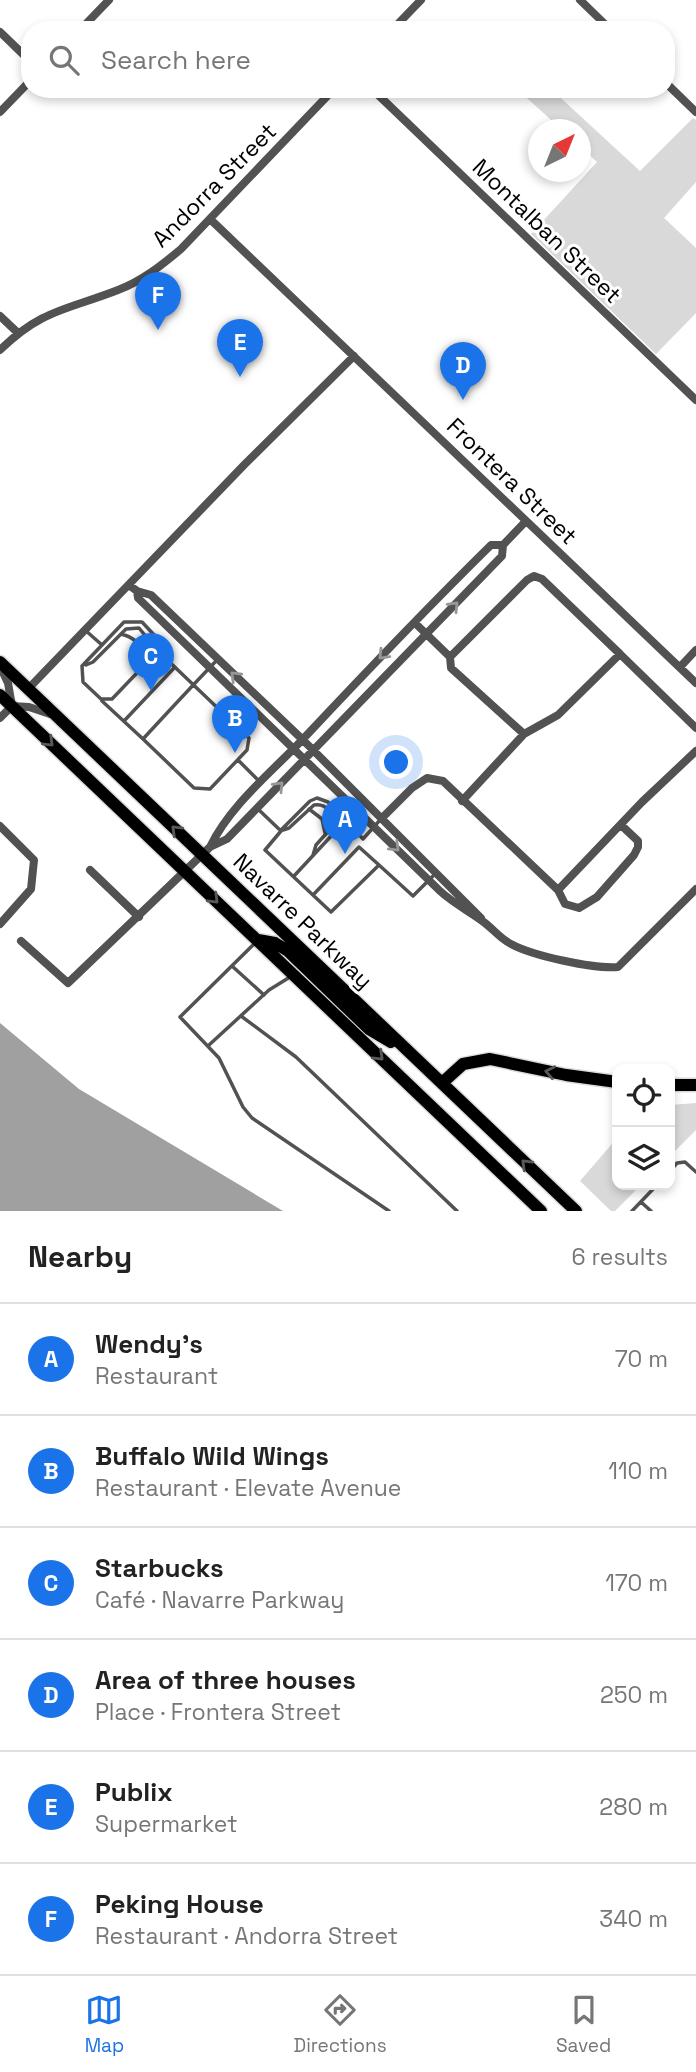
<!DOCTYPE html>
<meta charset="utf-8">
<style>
body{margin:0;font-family:"Space Grotesk",sans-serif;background:#f2f2f2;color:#222}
.controls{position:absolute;right:21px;bottom:21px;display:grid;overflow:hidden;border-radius:14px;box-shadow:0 4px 10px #0003}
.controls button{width:63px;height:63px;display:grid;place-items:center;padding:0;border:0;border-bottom:2px solid #e0e0e0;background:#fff;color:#222;font:35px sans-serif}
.compass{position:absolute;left:528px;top:119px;width:63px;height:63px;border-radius:50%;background:#fff;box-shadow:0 4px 10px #0003;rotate:43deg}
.you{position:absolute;left:397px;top:763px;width:24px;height:24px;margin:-18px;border:5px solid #fff;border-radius:50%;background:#1a73e8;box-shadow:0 0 0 10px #1a73e833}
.badge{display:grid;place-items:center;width:46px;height:46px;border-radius:50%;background:#1a73e8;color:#fff;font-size:23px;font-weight:700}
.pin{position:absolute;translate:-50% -58px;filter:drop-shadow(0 2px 4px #0008)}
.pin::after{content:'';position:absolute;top:37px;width:24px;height:21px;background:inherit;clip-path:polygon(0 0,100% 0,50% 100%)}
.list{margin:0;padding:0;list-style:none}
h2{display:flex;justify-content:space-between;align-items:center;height:91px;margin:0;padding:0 28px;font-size:30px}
h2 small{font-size:23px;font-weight:400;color:#767676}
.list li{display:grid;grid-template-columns:46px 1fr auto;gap:21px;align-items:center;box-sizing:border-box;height:112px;padding:0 28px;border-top:2px solid #e0e0e0}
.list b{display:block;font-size:26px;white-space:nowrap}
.list p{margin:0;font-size:23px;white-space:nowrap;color:#767676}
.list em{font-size:23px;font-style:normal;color:#767676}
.icon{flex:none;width:38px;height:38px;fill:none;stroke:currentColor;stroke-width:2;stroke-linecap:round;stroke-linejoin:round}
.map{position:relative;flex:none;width:696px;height:1211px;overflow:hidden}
.search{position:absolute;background:#fff;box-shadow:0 4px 10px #0003;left:21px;right:21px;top:21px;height:77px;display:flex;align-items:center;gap:18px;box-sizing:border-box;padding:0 24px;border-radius:28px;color:#767676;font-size:26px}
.sheet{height:763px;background:#fff}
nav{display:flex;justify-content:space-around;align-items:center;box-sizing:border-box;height:98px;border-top:2px solid #e0e0e0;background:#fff;font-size:19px;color:#767676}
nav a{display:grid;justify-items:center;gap:4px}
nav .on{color:#1a73e8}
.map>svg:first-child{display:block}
.green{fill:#d9d9d9}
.water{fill:#a0a0a0}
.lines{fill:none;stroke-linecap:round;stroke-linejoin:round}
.trunk-casing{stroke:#dbdbdb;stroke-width:15}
.service{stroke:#525252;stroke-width:3.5}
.minor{stroke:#525252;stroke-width:8}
.trunk{stroke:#000;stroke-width:12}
.oneway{stroke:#979797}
.oneway2{stroke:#595959}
.labels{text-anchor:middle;stroke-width:6;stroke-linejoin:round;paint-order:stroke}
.street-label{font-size:23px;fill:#000;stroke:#fff}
</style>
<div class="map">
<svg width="696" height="1211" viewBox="0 0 696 1211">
<rect width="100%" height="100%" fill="#fff"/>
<!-- green -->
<path class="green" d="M517 89H551L640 171 693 118 696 120V182L664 218 696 248V313L656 354 531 234 597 162 581 147 580 130 561 129Z
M696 1103V1130L670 1156V1105Z
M617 1138V1185H641L615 1211H611L580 1181Z"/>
<!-- water -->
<path class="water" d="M0 1023 79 1089 283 1211H0Z"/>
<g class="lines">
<!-- trunk casing -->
<g class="trunk-casing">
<path id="trunk" d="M0 662 576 1211
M0 695 541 1211
M258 940 275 943 288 951 369 1029 391 1042
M442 1083 463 1064 490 1059 566 1075 617 1082
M670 1085H696"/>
</g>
<!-- service -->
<path class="service" d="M85 630 102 645
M121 634C134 637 141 644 145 656
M158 651 112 699H101L83 682 82 666 124 622H142L156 637 158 651 249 738 247 750 210 789 194 788 143 739C167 713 192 686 217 660
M86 665 93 662 126 629 139 628 152 644 140 664 139 670
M102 701 143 739
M124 721 175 667
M238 760 259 781
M309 809 322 819 325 833
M259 810 281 831 265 850 331 912 379 865 359 847 313 895
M346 820 363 839 380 820
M281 830 310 801 317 798 328 802 346 820 294 876
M283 830 289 828 314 805C327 803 334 814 333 826L316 845 313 855
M379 865 413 896 435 874
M255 943 180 1017 219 1058 243 1107 252 1118 389 1211
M232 966 264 995
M241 1016 296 1057 457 1211
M209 1045 269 990 290 977
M670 1171 677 1163 685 1162 696 1172
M641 1202 651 1211
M632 1211 657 1185"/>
<!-- minor -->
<path class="minor" d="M580 0 611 30
M80 30 109 0
M392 30 421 0
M0 32 30 61
M666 83 696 112
M372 89 696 400
M0 112 30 81
M210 219 696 683
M0 316 18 333
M0 350C42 309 67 310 118 290 142 281 162 265 181 249L334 89
M129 585 137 591 151 595 303 740 481 918
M137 591 138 598 440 891C454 904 471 912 485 923 494 930 501 939 511 944 533 956 594 969 618 967L696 889
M415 623 450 657 527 580 534 576 542 579 620 654 558 715 524 734 462 801
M620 654 696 728
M450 657 451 668 524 734
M0 666 8 683 12 706
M680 667 696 650
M28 689 245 464 354 356
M0 718 12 706 29 707 50 714
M382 818 412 788 427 778 443 781 558 890 565 904 579 908 597 897 634 855 638 847V841L621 825
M0 826 34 860 31 889 0 924
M210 847 227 839 502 556 503 545 526 521
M90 870 139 917
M558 890 642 802 696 751
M21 941 68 983 210 847C231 804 272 772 304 738 365 673 427 608 491 545H503"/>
<!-- trunk -->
<use href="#trunk" class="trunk"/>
</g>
<!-- one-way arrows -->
<defs><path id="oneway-chevron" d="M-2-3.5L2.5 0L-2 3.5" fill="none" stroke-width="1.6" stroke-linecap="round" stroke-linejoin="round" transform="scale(1.75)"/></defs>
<g class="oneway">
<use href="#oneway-chevron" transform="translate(454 606) rotate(-46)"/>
<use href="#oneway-chevron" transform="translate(383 655) rotate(134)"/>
<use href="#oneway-chevron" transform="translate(235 676) rotate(-136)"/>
<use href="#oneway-chevron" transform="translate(279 786) rotate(-46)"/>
<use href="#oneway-chevron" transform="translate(395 847) rotate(44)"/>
</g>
<g class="oneway2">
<use href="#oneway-chevron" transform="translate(49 742) rotate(44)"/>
<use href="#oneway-chevron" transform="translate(176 830) rotate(-136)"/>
<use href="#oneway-chevron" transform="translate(214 899) rotate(44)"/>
<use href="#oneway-chevron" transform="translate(379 1056) rotate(44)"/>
<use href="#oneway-chevron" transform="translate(550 1072) rotate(-169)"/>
<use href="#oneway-chevron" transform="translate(526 1164) rotate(-136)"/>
</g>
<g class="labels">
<!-- street labels -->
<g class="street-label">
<text transform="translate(214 185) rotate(-45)" y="8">Andorra Street</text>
<text transform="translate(547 231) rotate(44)" y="8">Montalban Street</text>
<text transform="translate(512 481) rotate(44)" y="8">Frontera Street</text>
<text transform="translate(303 921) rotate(44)" y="8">Navarre Parkway</text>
</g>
</g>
</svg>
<div class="controls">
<button><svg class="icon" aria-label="locate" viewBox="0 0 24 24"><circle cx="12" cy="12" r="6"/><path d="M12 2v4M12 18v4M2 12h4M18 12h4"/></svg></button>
<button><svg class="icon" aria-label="layers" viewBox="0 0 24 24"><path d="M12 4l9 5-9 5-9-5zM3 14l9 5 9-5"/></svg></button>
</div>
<svg class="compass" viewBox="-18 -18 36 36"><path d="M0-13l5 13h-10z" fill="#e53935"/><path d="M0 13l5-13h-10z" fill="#767676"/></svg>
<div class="you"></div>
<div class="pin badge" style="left:345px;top:854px">A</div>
<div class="pin badge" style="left:235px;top:753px">B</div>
<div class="pin badge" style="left:151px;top:691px">C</div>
<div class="pin badge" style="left:463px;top:400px">D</div>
<div class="pin badge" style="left:240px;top:377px">E</div>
<div class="pin badge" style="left:158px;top:330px">F</div>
<div class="search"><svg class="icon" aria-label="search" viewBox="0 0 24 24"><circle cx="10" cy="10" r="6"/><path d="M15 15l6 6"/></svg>Search here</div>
</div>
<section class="sheet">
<h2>Nearby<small>6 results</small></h2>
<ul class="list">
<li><span class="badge">A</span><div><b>Wendy's</b><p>Restaurant</p></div><em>70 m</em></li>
<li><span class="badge">B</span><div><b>Buffalo Wild Wings</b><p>Restaurant · Elevate Avenue</p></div><em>110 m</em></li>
<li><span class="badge">C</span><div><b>Starbucks</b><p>Café · Navarre Parkway</p></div><em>170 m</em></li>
<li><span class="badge">D</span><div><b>Area of three houses</b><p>Place · Frontera Street</p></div><em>250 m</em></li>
<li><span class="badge">E</span><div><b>Publix</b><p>Supermarket</p></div><em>280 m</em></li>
<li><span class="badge">F</span><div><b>Peking House</b><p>Restaurant · Andorra Street</p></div><em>340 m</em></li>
</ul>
</section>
<nav>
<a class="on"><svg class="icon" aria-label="map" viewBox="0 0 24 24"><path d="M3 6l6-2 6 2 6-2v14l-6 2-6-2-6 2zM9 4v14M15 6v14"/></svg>Map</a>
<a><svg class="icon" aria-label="directions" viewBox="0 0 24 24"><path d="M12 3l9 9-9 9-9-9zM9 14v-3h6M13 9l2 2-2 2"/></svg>Directions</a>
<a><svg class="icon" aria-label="saved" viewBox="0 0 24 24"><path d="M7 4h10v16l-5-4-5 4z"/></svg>Saved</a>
</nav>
